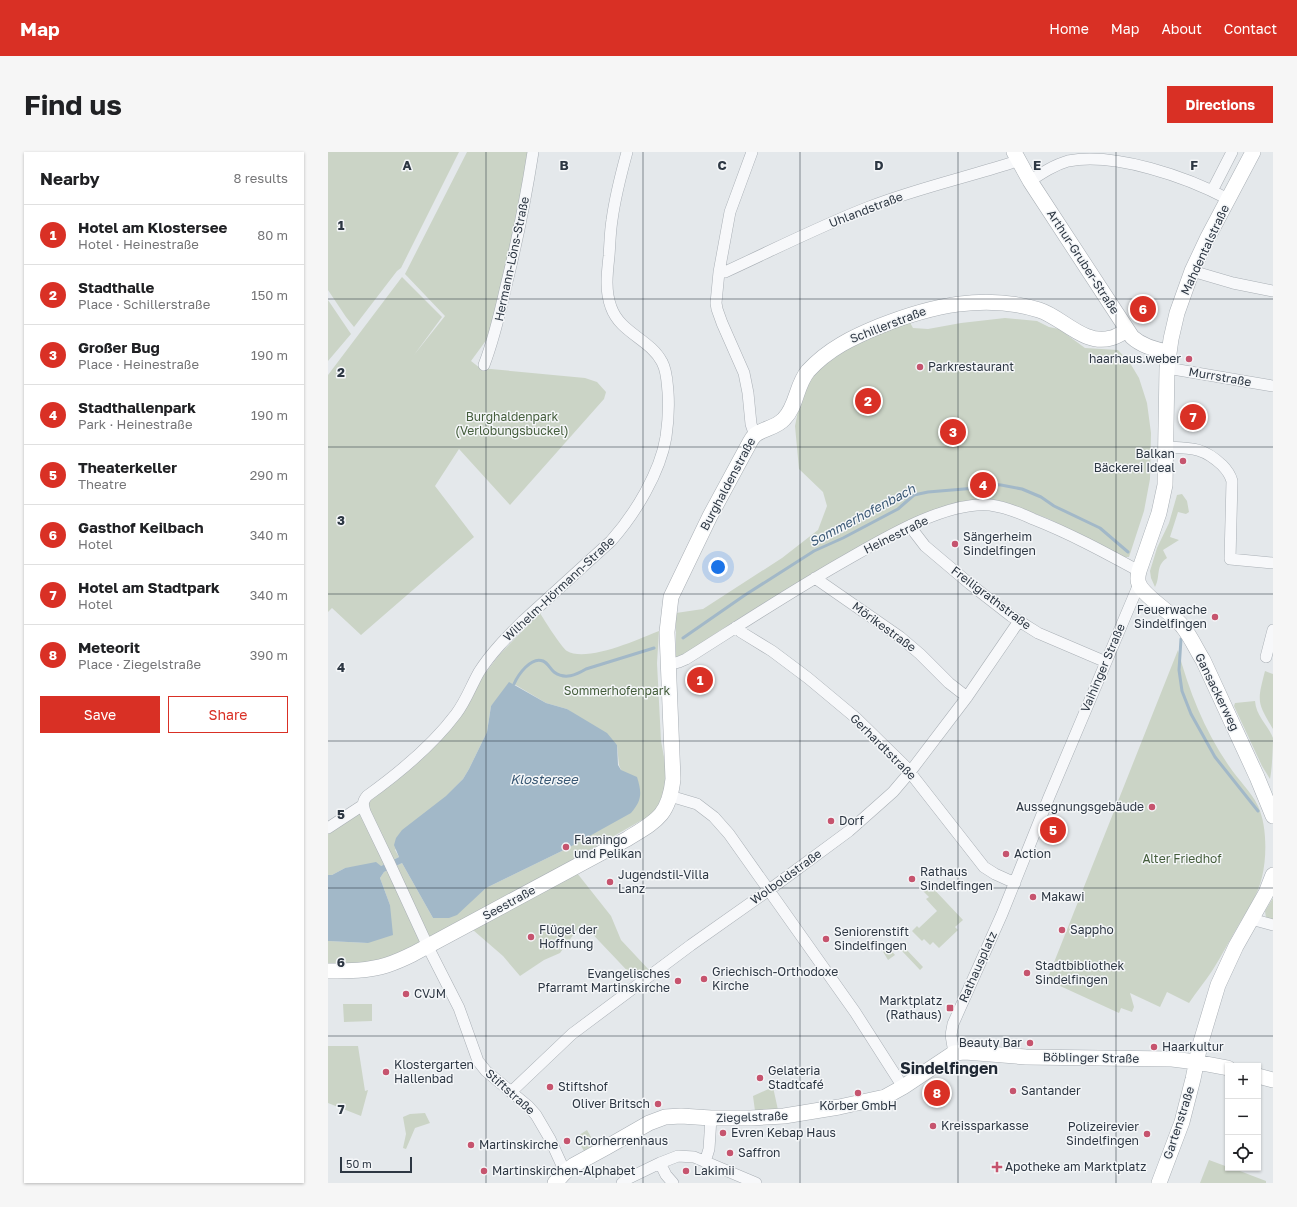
<!DOCTYPE html>
<meta charset="utf-8">
<style>
body{margin:0;font-family:"Golos Text",sans-serif;background:#f6f6f6;color:#202124}
.controls{position:absolute;right:12px;bottom:12px;display:grid;overflow:hidden;border-radius:0px;box-shadow:0 1px 3px #0004}
.controls button{width:36px;height:36px;display:grid;place-items:center;padding:0;border:0;border-bottom:1px solid #e0e0e0;background:#fff;color:#202124;font:20px sans-serif}
.scale{position:absolute;left:12px;bottom:10px;width:72px;box-sizing:border-box;padding-left:4px;border:2px solid #2d3743;border-top:0;font-size:11px;line-height:14px;white-space:nowrap;color:#2d3743;-webkit-text-stroke:3px #f4f6f8;paint-order:stroke}
.you{position:absolute;left:390px;top:415px;width:14px;height:14px;margin:-10px;border:3px solid #fff;border-radius:50%;background:#1a73e8;box-shadow:0 0 0 6px #1a73e833}
.badge{display:grid;place-items:center;width:26px;height:26px;border-radius:50%;background:#d93025;color:#fff;font-size:13px;font-weight:700}
.pin{position:absolute;translate:-50% -50%;border:2px solid #fff;box-shadow:0 1px 4px #0006}
.list{margin:0;padding:0;list-style:none}
h2{display:flex;justify-content:space-between;align-items:center;height:52px;margin:0;padding:0 16px;font-size:17px}
h2 small{font-size:13px;font-weight:400;color:#757577}
.list li{display:grid;grid-template-columns:26px 1fr auto;gap:12px;align-items:center;box-sizing:border-box;height:60px;padding:0 16px;border-top:1px solid #e0e0e0}
.list b{display:block;font-size:15px;white-space:nowrap}
.list p{margin:0;font-size:13px;white-space:nowrap;color:#757577}
.list em{font-size:13px;font-style:normal;color:#757577}
.actions{display:flex;gap:8px;padding:12px 16px}
.actions a{flex:1;padding:9px 0;border:1px solid #d93025;border-radius:0px;text-align:center;font-size:14px;color:#d93025}
.actions .main{background:#d93025;color:#fff}
.icon{flex:none;width:22px;height:22px;fill:none;stroke:currentColor;stroke-width:2;stroke-linecap:round;stroke-linejoin:round}
.map{position:relative;flex:none;width:945px;height:1031px;overflow:hidden;border-radius:0px}
header{display:flex;align-items:center;gap:24px;box-sizing:border-box;height:56px;padding:0 20px;background:#d93025;color:#fff}
header strong{font-size:19px}
nav{display:flex;gap:22px;margin-inline-start:auto;font-size:14px}
.intro{display:flex;align-items:center;justify-content:space-between;box-sizing:border-box;height:96px;padding:0 24px}
h1{margin:0;font-size:28px}
.button{padding:10px 18px;border-radius:0px;background:#d93025;color:#fff;font-size:14px;font-weight:700}
main{display:flex;gap:24px;padding:0 24px}
aside{flex:1;background:#fff;border-radius:0px;box-shadow:0 1px 3px #0004}
.map>svg:first-child{display:block}
.green{fill:#cbd4c6}
.water{fill:#a2b8c8}
.lines{fill:none;stroke-linecap:round;stroke-linejoin:round}
.stream{stroke:#a2b8c8;stroke-width:3}
.street-casing{stroke:#a9afb5;stroke-width:12}
.secondary-casing{stroke:#a9afb5;stroke-width:16}
.street{stroke:#f7f8fa;stroke-width:11}
.secondary{stroke:#fff;stroke-width:15}
.grid{fill:none;stroke:#2d3743;stroke-width:1;stroke-opacity:0.55}
.poi-dot{fill:#c6546e;stroke:#f4f6f8;stroke-width:1.5}
.labels{text-anchor:middle;stroke-width:3;stroke-linejoin:round;paint-order:stroke}
.street-label{font-size:12px;fill:#2d3743;stroke:#f4f6f8}
.poi-label{font-size:12px;fill:#2d3743;stroke:#f4f6f8;text-anchor:start}
.park-label{font-size:12px;fill:#445d3b;stroke:#f4f6f8}
.water-label{font-size:13px;font-style:italic;fill:#395874;stroke:#f4f6f8}
.district-label{font-size:16px;font-weight:bold;fill:#1f2834;stroke:#f4f6f8}
.grid-label{font-size:13px;text-anchor:middle;font-weight:bold;fill:#2d3743;stroke:#f4f6f8;stroke-width:3;stroke-linejoin:round;paint-order:stroke}
</style>
<header>
<strong>Map</strong>
<nav><a>Home</a><a>Map</a><a>About</a><a>Contact</a></nav>
</header>
<div class="intro"><h1>Find us</h1><a class="button">Directions</a></div>
<main>
<aside>
<h2>Nearby<small>8 results</small></h2>
<ul class="list">
<li><span class="badge">1</span><div><b>Hotel am Klostersee</b><p>Hotel · Heinestraße</p></div><em>80 m</em></li>
<li><span class="badge">2</span><div><b>Stadthalle</b><p>Place · Schillerstraße</p></div><em>150 m</em></li>
<li><span class="badge">3</span><div><b>Großer Bug</b><p>Place · Heinestraße</p></div><em>190 m</em></li>
<li><span class="badge">4</span><div><b>Stadthallenpark</b><p>Park · Heinestraße</p></div><em>190 m</em></li>
<li><span class="badge">5</span><div><b>Theaterkeller</b><p>Theatre</p></div><em>290 m</em></li>
<li><span class="badge">6</span><div><b>Gasthof Keilbach</b><p>Hotel</p></div><em>340 m</em></li>
<li><span class="badge">7</span><div><b>Hotel am Stadtpark</b><p>Hotel</p></div><em>340 m</em></li>
<li><span class="badge">8</span><div><b>Meteorit</b><p>Place · Ziegelstraße</p></div><em>390 m</em></li>
</ul>
<div class="actions"><a class="main">Save</a><a>Share</a></div>
</aside>
<div class="map">
<svg width="945" height="1031" viewBox="0 0 945 1031">
<rect width="100%" height="100%" fill="#e4e8eb"/>
<!-- green -->
<path class="green" d="M0 0H131L73 116 69 119 26 175 18 165 0 138Z
M139 0H202L201 11 162 183 143 209 152 216 257 226 269 230 278 240 276 247 182 353 131 297 107 334 146 385 33 483 4 456 0 460V223L74 125 114 165 86 203 117 164 77 122Z
M0 148 23 182 0 209Z
M677 166 709 169 721 175 731 177 757 196 790 198 802 211 811 226 819 251 823 281 822 327 816 359 801 405H796L721 367 681 352 642 349 512 408 439 449 391 479 348 509V461L375 457 454 406 490 378 499 354 495 340 471 317 467 274 471 254 479 234 486 223 494 213 513 198 580 167 585 176 600 177 633 171Z
M854 342 859 349 861 360 858 362 850 360 842 385 851 388 835 398 839 406C827 414 833 424 827 435L823 426 822 419 829 396 841 371 849 343Z
M212 461C216 468 234 496 239 499 258 511 311 487 331 479L329 511 333 589 340 626 328 660 97 792 65 805 35 812H0V789L40 791 62 753 52 726 56 720 74 711 105 766 144 748 158 736 240 696 293 618 291 613 289 593 239 557 218 551 186 532 163 554 159 580 141 617 135 627 67 698 71 705 53 714 17 716 4 723H0V673L26 663 99 599 171 503Z
M850 498C861 540 877 579 901 614 910 628 923 639 930 654 939 673 939 705 934 725 930 743 919 759 910 774 901 789 893 805 884 819 877 830 868 840 861 851L839 840 832 855 802 841 806 855 804 860 793 856 791 861 719 828Z
M937 519 945 522V577C929 550 929 550 937 519Z
M927 549C928 564 940 573 945 586 945 594 944 619 942 627L934 614 906 554 907 551Z
M249 721 283 764 293 788 322 819 309 829 254 771 232 801 216 808 192 824 175 804 145 778Z
M601 732 635 768 627 775 630 778 611 796 605 790 602 793 596 787 594 789 584 779 589 774 591 776 609 759 598 747 601 745 595 739Z
M945 746V767L938 766 937 759Z
M559 794 567 803 560 808 554 798Z
M577 796 595 815 592 818 574 799Z
M15 852H44V869L16 870Z
M0 894H30L37 939 40 938 33 964 0 951Z
M445 935 450 958 427 959 425 944Z
M97 961 102 971 87 976 78 997 75 996 78 982 75 965 82 962Z
M259 978 267 992 256 999 248 985Z
M881 1008 900 1015V1016H904L938 1029V1031H872Z"/>
<!-- water -->
<path class="water" d="M181 530 218 551 239 557 279 581 289 593 290 613 293 618 309 625C314 641 314 648 303 661L240 696 158 736 129 763 121 766H105L74 711 56 720 52 726 62 753 65 783 40 791 0 789V723H4L17 716 48 710 53 714 71 705 66 693 68 686 74 678 118 644 135 627 141 617 159 580 163 554Z"/>
<g class="lines">
<!-- stream -->
<path class="stream" d="M355 486 417 443 486 399 515 386 570 357 586 343 600 340 648 336 661 332 673 333 694 337 713 345 726 354 772 376 800 400
M853 487 851 518 854 539 863 562 887 605 930 659
M186 532C190 523 203 504 215 509 220 511 222 517 226 520 237 528 248 523 258 517L326 496"/>
<!-- street casing -->
<g class="street-casing">
<path id="street" d="M424 0 402 60 391 120 388 151 389 157 394 171 416 221 420 241 423 272 427 284
M702 29C714 21 726 13 740 9 787 0 859 25 900 47
M884 39 904 0
M864 119 905 131 945 139
M391 120H397C445 98 492 74 541 55 587 37 636 26 683 11L690 8
M156 213C166 187 172 161 178 134 189 90 198 45 205 0
M839 216 945 234
M838 295C863 296 875 295 894 313 899 318 902 322 904 329L902 407 945 411
M583 373 587 381 597 394 642 432 683 464 710 481 778 510
M487 426 572 485 592 502 621 531 639 545
M408 475 413 480 444 499 480 526 528 566 577 614 656 715 667 722 687 731
M938 505 945 478
M340 513 351 510 358 507C412 473 465 438 520 407 557 386 618 349 662 353 677 355 692 361 705 367 743 382 776 400 811 419
M342 644 369 652 386 665 401 682 527 860 575 935
M0 676 35 653
M923 767 945 773
M626 901 623 883 625 872 674 762 721 645 811 432
M183 940 244 882 363 793 441 738 521 679 547 656 565 640 582 620 639 545 691 469
M377 1010 381 997 383 966
M332 1011 338 1023 345 1031
M237 1020 222 987 208 963 200 954 158 919 150 909 131 856 102 799 61 710 37 660C35 653 34 650 39 644 71 621 104 594 128 562 138 549 143 534 151 520 163 501 179 485 195 469L283 389C307 362 332 321 338 285 340 271 341 254 340 240 339 230 339 219 334 210 322 187 292 181 283 155 277 139 279 122 281 104 282 92 282 80 284 68 287 45 293 22 299 0
M294 1031 299 1027 332 1011 350 1004 366 1005 428 1031"/>
</g>
<!-- secondary casing -->
<g class="secondary-casing">
<path id="secondary" d="M686 0 702 29 804 185C814 194 828 198 841 200
M925 0 880 85 864 119 849 161 843 187 839 216 837 333 831 361 811 419C810 423 809 428 811 432 816 445 845 461 855 475 863 485 868 497 875 508L929 625 945 664
M0 819C20 819 40 819 59 813 68 810 77 806 85 802L299 687C328 669 341 664 345 627L339 480 343 445 382 364 422 290C423 288 425 285 427 283 436 276 448 276 456 267 469 254 468 233 480 219 500 197 525 185 552 174 602 154 657 141 711 158 734 165 756 194 783 186 788 185 794 181 799 178
M930 924 945 928
M227 1031 237 1020 246 1013 279 995 321 971 337 965 353 964 383 966H423L456 964 511 955 557 945 575 935 626 901 637 900 698 905 844 907 868 910 900 916
M831 1031 854 970 865 927 872 893 890 833 908 794 938 741 945 723"/>
</g>
<!-- street -->
<use href="#street" class="street"/>
<!-- secondary -->
<use href="#secondary" class="secondary"/>
</g>
<!-- grid -->
<path class="grid" d="M158 0V1031M315 0V1031M472 0V1031M630 0V1031M788 0V1031M0 147H945M0 295H945M0 442H945M0 589H945M0 736H945M0 884H945"/>
<!-- markers -->
<g class="poi-dot">
<circle cx="861" cy="207" r="4"/>
<circle cx="592" cy="215" r="4"/>
<circle cx="855" cy="309" r="4"/>
<circle cx="627" cy="392" r="4"/>
<circle cx="887" cy="465" r="4"/>
<circle cx="824" cy="655" r="4"/>
<circle cx="503" cy="669" r="4"/>
<circle cx="238" cy="695" r="4"/>
<circle cx="678" cy="702" r="4"/>
<circle cx="584" cy="727" r="4"/>
<circle cx="282" cy="730" r="4"/>
<circle cx="705" cy="745" r="4"/>
<circle cx="734" cy="778" r="4"/>
<circle cx="203" cy="785" r="4"/>
<circle cx="498" cy="787" r="4"/>
<circle cx="699" cy="821" r="4"/>
<circle cx="376" cy="827" r="4"/>
<circle cx="350" cy="829" r="4"/>
<circle cx="78" cy="842" r="4"/>
<rect x="618" y="852" width="8" height="8" rx="2"/>
<circle cx="702" cy="891" r="4"/>
<circle cx="826" cy="895" r="4"/>
<circle cx="58" cy="920" r="4"/>
<circle cx="432" cy="926" r="4"/>
<circle cx="222" cy="935" r="4"/>
<circle cx="685" cy="939" r="4"/>
<circle cx="530" cy="941" r="4"/>
<circle cx="330" cy="952" r="4"/>
<circle cx="605" cy="974" r="4"/>
<circle cx="395" cy="981" r="4"/>
<circle cx="819" cy="982" r="4"/>
<circle cx="239" cy="989" r="4"/>
<circle cx="143" cy="993" r="4"/>
<circle cx="402" cy="1001" r="4"/>
<path d="M667 1009h4v4h4v4h-4v4h-4v-4h-4v-4h4z"/>
<circle cx="156" cy="1019" r="4"/>
<circle cx="358" cy="1019" r="4"/>
</g>
<g class="labels">
<!-- street labels -->
<g class="street-label">
<text transform="translate(538 58) rotate(-21)" y="4">Uhlandstraße</text>
<text transform="translate(877 98) rotate(-65)" y="4">Mahdentalstraße</text>
<text transform="translate(184 107) rotate(-78)" y="4">Hermann-Löns-Straße</text>
<text transform="translate(755 110) rotate(57)" y="4">Arthur-Gruber-Straße</text>
<text transform="translate(560 173) rotate(-21)" y="4">Schillerstraße</text>
<text transform="translate(892 225) rotate(10)" y="4">Murrstraße</text>
<text transform="translate(400 332) rotate(-62)" y="4">Burghaldenstraße</text>
<text transform="translate(568 383) rotate(-26)" y="4">Heinestraße</text>
<text transform="translate(231 437) rotate(-43)" y="4">Wilhelm-Hörmann-Straße</text>
<text transform="translate(663 446) rotate(37)" y="4">Freiligrathstraße</text>
<text transform="translate(556 475) rotate(36)" y="4">Mörikestraße</text>
<text transform="translate(775 516) rotate(-67)" y="4">Vaihinger Straße</text>
<text transform="translate(889 540) rotate(64)" y="4">Gansackerweg</text>
<text transform="translate(555 595) rotate(45)" y="4">Gerhardtstraße</text>
<text transform="translate(458 725) rotate(-36)" y="4">Wolboldstraße</text>
<text transform="translate(181 751) rotate(-29)" y="4">Seestraße</text>
<text transform="translate(650 815) rotate(-66)" y="4">Rathausplatz</text>
<text transform="translate(763 906) rotate(1)" y="4">Böblinger Straße</text>
<text transform="translate(182 940) rotate(42)" y="4">Stiftstraße</text>
<text transform="translate(424 965) rotate(-2)" y="4">Ziegelstraße</text>
<text transform="translate(851 971) rotate(-72)" y="4">Gartenstraße</text>
</g>
<!-- poi labels -->
<g class="poi-label">
<text x="853" y="211" text-anchor="end">haarhaus.weber</text>
<text x="600" y="219">Parkrestaurant</text>
<text x="847" y="306" text-anchor="end">Balkan<tspan x="847" dy="14">Bäckerei Ideal</tspan></text>
<text x="635" y="389">Sängerheim<tspan x="635" dy="14">Sindelfingen</tspan></text>
<text x="879" y="462" text-anchor="end">Feuerwache<tspan x="879" dy="14">Sindelfingen</tspan></text>
<text x="816" y="659" text-anchor="end">Aussegnungsgebäude</text>
<text x="511" y="673">Dorf</text>
<text x="246" y="692">Flamingo<tspan x="246" dy="14">und Pelikan</tspan></text>
<text x="686" y="706">Action</text>
<text x="592" y="724">Rathaus<tspan x="592" dy="14">Sindelfingen</tspan></text>
<text x="290" y="727">Jugendstil-Villa<tspan x="290" dy="14">Lanz</tspan></text>
<text x="713" y="749">Makawi</text>
<text x="211" y="782">Flügel der<tspan x="211" dy="14">Hoffnung</tspan></text>
<text x="742" y="782">Sappho</text>
<text x="506" y="784">Seniorenstift<tspan x="506" dy="14">Sindelfingen</tspan></text>
<text x="707" y="818">Stadtbibliothek<tspan x="707" dy="14">Sindelfingen</tspan></text>
<text x="384" y="824">Griechisch-Orthodoxe<tspan x="384" dy="14">Kirche</tspan></text>
<text x="342" y="826" text-anchor="end">Evangelisches<tspan x="342" dy="14">Pfarramt Martinskirche</tspan></text>
<text x="86" y="846">CVJM</text>
<text x="614" y="853" text-anchor="end">Marktplatz<tspan x="614" dy="14">(Rathaus)</tspan></text>
<text x="694" y="895" text-anchor="end">Beauty Bar</text>
<text x="834" y="899">Haarkultur</text>
<text x="66" y="917">Klostergarten<tspan x="66" dy="14">Hallenbad</tspan></text>
<text x="440" y="923">Gelateria<tspan x="440" dy="14">Stadtcafé</tspan></text>
<text x="230" y="939">Stiftshof</text>
<text x="693" y="943">Santander</text>
<text x="322" y="956" text-anchor="end">Oliver Britsch</text>
<text x="530" y="958" text-anchor="middle">Körber GmbH</text>
<text x="613" y="978">Kreissparkasse</text>
<text x="811" y="979" text-anchor="end">Polizeirevier<tspan x="811" dy="14">Sindelfingen</tspan></text>
<text x="403" y="985">Evren Kebap Haus</text>
<text x="247" y="993">Chorherrenhaus</text>
<text x="151" y="997">Martinskirche</text>
<text x="410" y="1005">Saffron</text>
<text x="677" y="1019">Apotheke am Marktplatz</text>
<text x="164" y="1023">Martinskirchen-Alphabet</text>
<text x="366" y="1023">Lakimii</text>
</g>
<!-- park labels -->
<g class="park-label">
<text x="184" y="269">Burghaldenpark<tspan x="184" dy="14">(Verlobungsbuckel)</tspan></text>
<text x="289" y="543">Sommerhofenpark</text>
<text x="854" y="711">Alter Friedhof</text>
</g>
<!-- water labels -->
<g class="water-label">
<text transform="translate(534 363) rotate(-28)" y="5">Sommerhofenbach</text>
<text x="216" y="632">Klostersee</text>
</g>
<!-- district labels -->
<g class="district-label">
<text x="621" y="922">Sindelfingen</text>
</g>
</g>
<g class="grid-label">
<text x="79" y="18">A</text>
<text x="236" y="18">B</text>
<text x="394" y="18">C</text>
<text x="551" y="18">D</text>
<text x="709" y="18">E</text>
<text x="866" y="18">F</text>
<text x="13" y="78">1</text>
<text x="13" y="225">2</text>
<text x="13" y="373">3</text>
<text x="13" y="520">4</text>
<text x="13" y="667">5</text>
<text x="13" y="815">6</text>
<text x="13" y="962">7</text>
</g>
</svg>
<div class="controls">
<button>+</button>
<button>−</button>
<button><svg class="icon" aria-label="locate" viewBox="0 0 24 24"><circle cx="12" cy="12" r="6"/><path d="M12 2v4M12 18v4M2 12h4M18 12h4"/></svg></button>
</div>
<div class="scale">50 m</div>
<div class="you"></div>
<div class="pin badge" style="left:372px;top:528px">1</div>
<div class="pin badge" style="left:540px;top:249px">2</div>
<div class="pin badge" style="left:625px;top:280px">3</div>
<div class="pin badge" style="left:655px;top:333px">4</div>
<div class="pin badge" style="left:725px;top:678px">5</div>
<div class="pin badge" style="left:815px;top:157px">6</div>
<div class="pin badge" style="left:865px;top:265px">7</div>
<div class="pin badge" style="left:609px;top:941px">8</div>
</div>
</main>
